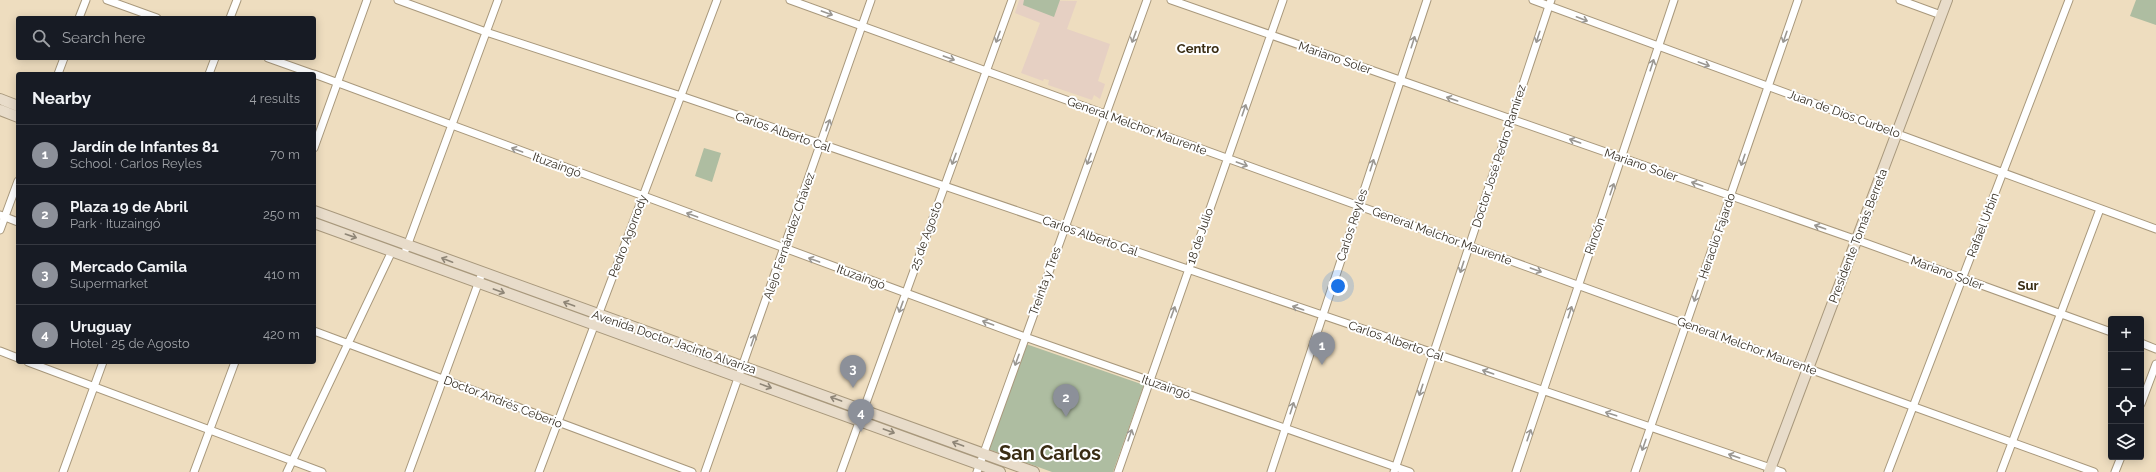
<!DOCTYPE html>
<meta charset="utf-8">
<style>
body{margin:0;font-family:Raleway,sans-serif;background:#242831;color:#f1f3f6}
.controls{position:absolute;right:12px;bottom:12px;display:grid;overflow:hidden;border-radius:4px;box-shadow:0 2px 10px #0003}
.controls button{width:36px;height:36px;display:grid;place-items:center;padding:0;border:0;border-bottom:1px solid #363941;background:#171b24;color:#f1f3f6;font:20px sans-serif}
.you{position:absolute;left:1338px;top:286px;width:14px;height:14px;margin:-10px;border:3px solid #fff;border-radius:50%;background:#1a73e8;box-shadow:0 0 0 6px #1a73e833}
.badge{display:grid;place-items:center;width:26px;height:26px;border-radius:50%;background:#8c9099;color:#fff;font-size:13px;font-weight:700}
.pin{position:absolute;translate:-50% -33px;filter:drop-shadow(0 1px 2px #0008)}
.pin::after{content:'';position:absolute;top:21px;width:14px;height:12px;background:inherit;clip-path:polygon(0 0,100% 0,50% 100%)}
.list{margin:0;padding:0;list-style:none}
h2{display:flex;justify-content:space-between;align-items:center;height:52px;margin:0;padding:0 16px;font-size:17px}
h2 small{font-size:13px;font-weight:400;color:#9ea1a6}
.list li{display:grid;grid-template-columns:26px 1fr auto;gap:12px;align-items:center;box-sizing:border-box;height:60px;padding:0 16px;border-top:1px solid #363941}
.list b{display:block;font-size:15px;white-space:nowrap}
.list p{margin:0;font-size:13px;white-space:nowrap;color:#9ea1a6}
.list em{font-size:13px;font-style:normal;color:#9ea1a6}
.icon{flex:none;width:22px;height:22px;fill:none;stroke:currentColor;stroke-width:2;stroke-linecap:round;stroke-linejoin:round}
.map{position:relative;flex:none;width:2156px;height:472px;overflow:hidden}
.search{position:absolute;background:#171b24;box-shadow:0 2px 10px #0003;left:16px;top:16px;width:300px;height:44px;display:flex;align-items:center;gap:10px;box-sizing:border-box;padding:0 14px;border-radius:4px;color:#9ea1a6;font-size:15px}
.panel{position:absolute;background:#171b24;box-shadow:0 2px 10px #0003;left:16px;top:72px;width:300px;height:292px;border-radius:4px}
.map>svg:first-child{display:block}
.education{fill:#e6d0c3}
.green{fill:#aebda1}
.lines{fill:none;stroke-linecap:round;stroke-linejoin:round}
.street-casing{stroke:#a8987c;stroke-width:9}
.secondary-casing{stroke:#a8987c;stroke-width:12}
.street{stroke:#fff;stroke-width:7}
.secondary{stroke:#e8dcca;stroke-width:10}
.oneway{stroke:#9a9792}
.oneway2{stroke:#8f8677}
.labels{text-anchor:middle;stroke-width:4;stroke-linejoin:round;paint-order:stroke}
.street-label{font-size:12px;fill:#362f24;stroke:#fff}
.neighbourhood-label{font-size:13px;font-weight:bold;fill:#3a2d14;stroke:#fff}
.town-label{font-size:20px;font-weight:bold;fill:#3a2d14;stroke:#fff}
</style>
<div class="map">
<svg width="2156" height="472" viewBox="0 0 2156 472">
<rect width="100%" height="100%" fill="#eeddbf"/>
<!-- education -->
<path class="education" d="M1019 0 1077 1 1067 29 1110 44 1098 81 1105 84 1100 99 1094 95 1092 100 1048 85 1049 80 1044 79 1043 81 1021 73 1040 23 1015 13Z"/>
<!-- green -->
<path class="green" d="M1024 0H1060L1054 17 1023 5Z
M2136 0H2156V25L2130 16Z
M704 148 721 153 712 182 695 176Z
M314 216 402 247V249L314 219Z
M411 250 469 272V273L424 259 421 256 411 252Z
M492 280 586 314 584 316 491 282Z
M609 322 731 367 729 368 608 325Z
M1026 344 1144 385 1113 472H1052L988 449Z
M753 375 851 410 849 411 754 377Z
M873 418 979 455 977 460 963 455 962 452 874 420Z"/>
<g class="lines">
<!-- street casing -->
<g class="street-casing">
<path id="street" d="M107 0 157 18
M398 0 486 32 681 96 1782 472
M790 0 2094 472
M1171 0 1857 240 2111 332
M1533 0 2156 229
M1900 0 1941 15
M79 18 86 0
M230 18 237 0
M268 58 313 74
M58 74 64 58
M209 74 215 58
M314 74 1025 337 1410 472
M314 148 367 0
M0 215 18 222
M0 230 18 181
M406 249 498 0
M314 331 692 472
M2141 343 2156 349
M0 351 18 358
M28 362 322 472
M2141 404 2156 364
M63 472 103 362
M194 472 235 362
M287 472 392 251
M409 472 482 273
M539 472 717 0
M705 472 871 0
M841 472 1012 0
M977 472 1147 0
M1118 472 1283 0
M1271 472 1427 0
M1394 472 1551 0
M1516 472 1674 0
M1635 472 1798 0
M1888 472 2069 0
M2001 472 2100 209
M2115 472 2121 457"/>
</g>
<!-- secondary casing -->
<g class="secondary-casing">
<path id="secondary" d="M0 99 18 106
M0 110 18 117
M314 211 1034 472
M314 223 1000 472
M1769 472 1947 0"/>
</g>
<!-- street -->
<use href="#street" class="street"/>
<!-- secondary -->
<use href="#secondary" class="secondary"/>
</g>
<!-- one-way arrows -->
<defs><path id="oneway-shaft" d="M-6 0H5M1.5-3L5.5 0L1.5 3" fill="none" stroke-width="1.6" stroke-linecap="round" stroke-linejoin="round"/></defs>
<g class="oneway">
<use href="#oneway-shaft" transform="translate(827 13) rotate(20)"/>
<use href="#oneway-shaft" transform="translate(1582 19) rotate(21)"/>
<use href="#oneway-shaft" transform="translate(998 37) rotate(110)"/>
<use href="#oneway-shaft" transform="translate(1134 37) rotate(110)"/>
<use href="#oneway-shaft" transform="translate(1538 37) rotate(108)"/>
<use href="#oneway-shaft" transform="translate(1785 37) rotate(109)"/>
<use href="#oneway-shaft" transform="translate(1413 42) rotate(-72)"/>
<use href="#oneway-shaft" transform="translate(949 58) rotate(20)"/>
<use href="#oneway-shaft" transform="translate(1704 64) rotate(20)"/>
<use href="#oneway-shaft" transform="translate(1652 65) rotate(-72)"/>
<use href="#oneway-shaft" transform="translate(1452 99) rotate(-161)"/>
<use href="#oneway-shaft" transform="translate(1244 110) rotate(-71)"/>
<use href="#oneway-shaft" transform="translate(828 125) rotate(-71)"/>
<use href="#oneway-shaft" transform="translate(1575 141) rotate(-161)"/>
<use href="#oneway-shaft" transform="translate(517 150) rotate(-160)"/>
<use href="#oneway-shaft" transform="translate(954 159) rotate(110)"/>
<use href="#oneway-shaft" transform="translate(1089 159) rotate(110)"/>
<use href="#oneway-shaft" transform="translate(1743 160) rotate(109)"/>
<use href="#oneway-shaft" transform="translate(1242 164) rotate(20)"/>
<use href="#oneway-shaft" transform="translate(1372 165) rotate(-72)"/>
<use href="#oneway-shaft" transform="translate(1697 184) rotate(-161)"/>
<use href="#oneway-shaft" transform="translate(1612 189) rotate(-71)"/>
<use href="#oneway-shaft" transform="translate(692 215) rotate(-160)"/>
<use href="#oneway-shaft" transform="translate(1820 227) rotate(-161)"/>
<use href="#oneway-shaft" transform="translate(814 260) rotate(-160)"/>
<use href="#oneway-shaft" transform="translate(1462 267) rotate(108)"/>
<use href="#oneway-shaft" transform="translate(1536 270) rotate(20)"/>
<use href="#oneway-shaft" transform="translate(1696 296) rotate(109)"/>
<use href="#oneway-shaft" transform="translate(901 307) rotate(110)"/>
<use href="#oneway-shaft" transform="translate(1298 308) rotate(-161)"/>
<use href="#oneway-shaft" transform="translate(1173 312) rotate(-70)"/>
<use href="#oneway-shaft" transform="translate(1570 312) rotate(-72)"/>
<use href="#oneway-shaft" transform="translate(988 323) rotate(-160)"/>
<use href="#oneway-shaft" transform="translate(753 340) rotate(-71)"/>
<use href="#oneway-shaft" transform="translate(1017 360) rotate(110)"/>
<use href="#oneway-shaft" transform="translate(1488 372) rotate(-161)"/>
<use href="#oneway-shaft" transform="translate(1421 390) rotate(108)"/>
<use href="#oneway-shaft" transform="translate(1292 408) rotate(-72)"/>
<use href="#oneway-shaft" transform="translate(1611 414) rotate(-162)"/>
<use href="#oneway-shaft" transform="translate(1130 435) rotate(-71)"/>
<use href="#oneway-shaft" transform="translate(1529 435) rotate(-71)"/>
<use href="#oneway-shaft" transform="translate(1644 445) rotate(109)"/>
<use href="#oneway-shaft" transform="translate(1734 456) rotate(-161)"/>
</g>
<g class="oneway2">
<use href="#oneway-shaft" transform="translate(351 236) rotate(19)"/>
<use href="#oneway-shaft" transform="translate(447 260) rotate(-159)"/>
<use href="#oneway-shaft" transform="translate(499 291) rotate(20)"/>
<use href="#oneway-shaft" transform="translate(569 304) rotate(-160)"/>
<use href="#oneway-shaft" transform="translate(766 386) rotate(20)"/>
<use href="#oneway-shaft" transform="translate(836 399) rotate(-160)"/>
<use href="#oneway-shaft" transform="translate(889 431) rotate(20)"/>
<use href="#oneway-shaft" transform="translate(958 444) rotate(-160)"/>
</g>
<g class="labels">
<!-- street labels -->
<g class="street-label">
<text transform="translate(1335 58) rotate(19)" y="4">Mariano Soler</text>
<text transform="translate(1844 114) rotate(20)" y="4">Juan de Dios Curbelo</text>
<text transform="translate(1137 126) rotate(20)" y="4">General Melchor Maurente</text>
<text transform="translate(783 132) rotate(19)" y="4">Carlos Alberto Cal</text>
<text transform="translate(1499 156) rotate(-72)" y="4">Doctor José Pedro Ramírez</text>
<text transform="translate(557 165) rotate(20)" y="4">Ituzaingó</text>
<text transform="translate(1641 165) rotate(19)" y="4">Mariano Soler</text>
<text transform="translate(1352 225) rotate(-72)" y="4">Carlos Reyles</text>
<text transform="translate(1983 225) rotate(-69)" y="4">Rafael Urbin</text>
<text transform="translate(628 236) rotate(-69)" y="4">Pedro Agorrody</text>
<text transform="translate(789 236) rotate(-71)" y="4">Alejo Fernández Chávez</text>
<text transform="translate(926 236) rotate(-70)" y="4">25 de Agosto</text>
<text transform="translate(1090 236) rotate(19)" y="4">Carlos Alberto Cal</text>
<text transform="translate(1200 236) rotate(-71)" y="4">18 de Julio</text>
<text transform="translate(1442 236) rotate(20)" y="4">General Melchor Maurente</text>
<text transform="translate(1595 236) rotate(-71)" y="4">Rincón</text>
<text transform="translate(1717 236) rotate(-71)" y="4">Heraclio Fajardo</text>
<text transform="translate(1858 236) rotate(-69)" y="4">Presidente Tomás Berreta</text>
<text transform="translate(1947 273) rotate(20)" y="4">Mariano Soler</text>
<text transform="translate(861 277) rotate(20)" y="4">Ituzaingó</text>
<text transform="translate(1045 281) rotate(-70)" y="4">Treinta y Tres</text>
<text transform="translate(1396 341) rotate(19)" y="4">Carlos Alberto Cal</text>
<text transform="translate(674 342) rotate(19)" y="4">Avenida Doctor Jacinto Alvariza</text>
<text transform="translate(1747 346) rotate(20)" y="4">General Melchor Maurente</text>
<text transform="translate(1166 387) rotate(19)" y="4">Ituzaingó</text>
<text transform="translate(503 402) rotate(21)" y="4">Doctor Andrés Ceberio</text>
</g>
<!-- neighbourhood labels -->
<g class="neighbourhood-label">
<text x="1198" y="53">Centro</text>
<text x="2028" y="290">Sur</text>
</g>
<!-- town labels -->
<g class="town-label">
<text x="1050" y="460">San Carlos</text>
</g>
</g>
</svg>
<div class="controls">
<button>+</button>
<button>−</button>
<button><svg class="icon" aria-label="locate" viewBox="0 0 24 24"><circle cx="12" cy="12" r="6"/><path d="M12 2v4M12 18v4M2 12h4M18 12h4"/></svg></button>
<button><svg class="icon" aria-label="layers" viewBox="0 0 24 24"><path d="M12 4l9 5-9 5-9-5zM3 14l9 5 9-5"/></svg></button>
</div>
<div class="you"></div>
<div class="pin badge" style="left:1322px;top:365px">1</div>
<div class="pin badge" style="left:1066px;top:417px">2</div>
<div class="pin badge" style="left:853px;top:388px">3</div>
<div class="pin badge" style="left:861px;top:432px">4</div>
<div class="search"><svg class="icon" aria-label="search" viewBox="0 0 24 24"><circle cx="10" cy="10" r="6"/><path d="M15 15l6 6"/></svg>Search here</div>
<section class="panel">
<h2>Nearby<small>4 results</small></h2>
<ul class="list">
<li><span class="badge">1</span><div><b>Jardín de Infantes 81</b><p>School · Carlos Reyles</p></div><em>70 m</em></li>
<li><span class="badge">2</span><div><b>Plaza 19 de Abril</b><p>Park · Ituzaingó</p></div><em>250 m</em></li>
<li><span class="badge">3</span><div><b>Mercado Camila</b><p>Supermarket</p></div><em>410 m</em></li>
<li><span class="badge">4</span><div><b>Uruguay</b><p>Hotel · 25 de Agosto</p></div><em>420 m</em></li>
</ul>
</section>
</div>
